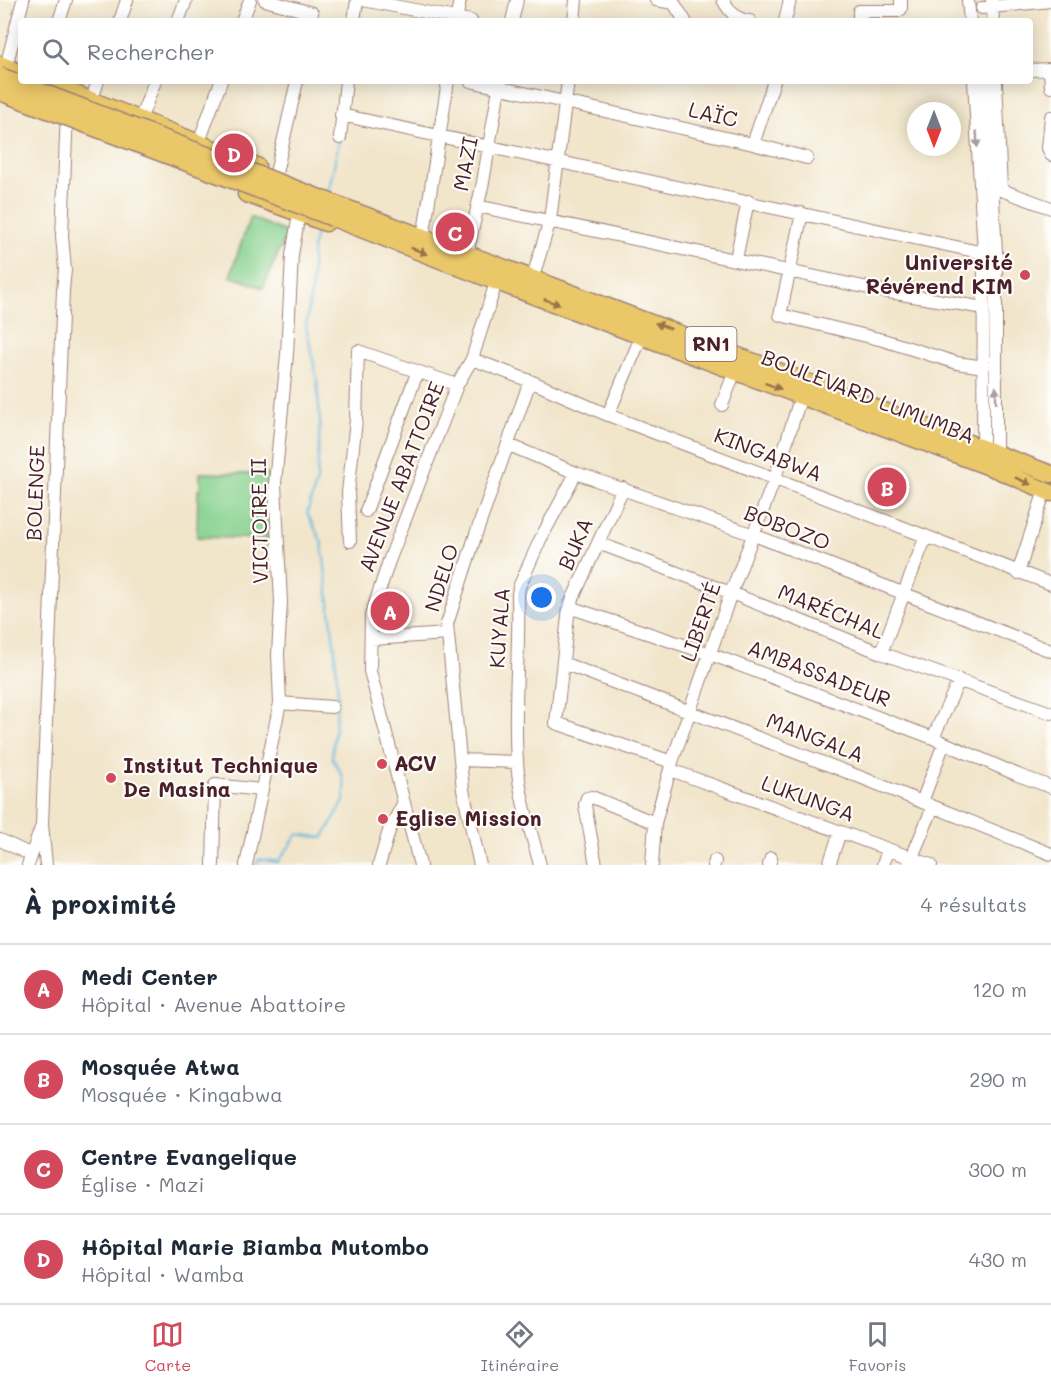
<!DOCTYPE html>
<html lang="fr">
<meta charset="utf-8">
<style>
body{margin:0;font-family:Mali,sans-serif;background:#f2f2f3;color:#1f2937}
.compass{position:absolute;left:907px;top:102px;width:54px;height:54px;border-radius:50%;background:#fff;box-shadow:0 3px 15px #0003;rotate:180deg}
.you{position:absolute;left:542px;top:598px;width:21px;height:21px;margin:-15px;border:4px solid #fff;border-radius:50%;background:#1a73e8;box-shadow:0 0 0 9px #1a73e833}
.badge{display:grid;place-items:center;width:39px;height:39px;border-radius:50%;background:#d1495b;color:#fff;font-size:20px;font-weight:700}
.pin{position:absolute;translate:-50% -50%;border:3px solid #fff;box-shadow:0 2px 6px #0006}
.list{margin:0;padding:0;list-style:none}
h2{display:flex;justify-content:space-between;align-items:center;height:78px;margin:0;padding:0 24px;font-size:26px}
h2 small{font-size:20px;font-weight:400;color:#747a83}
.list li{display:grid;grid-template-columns:39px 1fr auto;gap:18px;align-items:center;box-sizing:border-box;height:90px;padding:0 24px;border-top:2px solid #e0e1e3}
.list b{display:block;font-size:22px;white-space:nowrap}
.list p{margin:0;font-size:20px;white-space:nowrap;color:#747a83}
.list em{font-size:20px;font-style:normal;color:#747a83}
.icon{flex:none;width:33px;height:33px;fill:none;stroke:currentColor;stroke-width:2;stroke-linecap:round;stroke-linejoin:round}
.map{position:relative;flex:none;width:1051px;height:865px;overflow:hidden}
.search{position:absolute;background:#fff;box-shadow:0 3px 15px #0003;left:18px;right:18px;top:18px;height:66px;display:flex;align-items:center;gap:15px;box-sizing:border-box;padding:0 21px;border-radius:6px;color:#747a83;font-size:22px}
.sheet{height:438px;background:#fff}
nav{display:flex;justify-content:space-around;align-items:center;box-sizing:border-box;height:84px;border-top:2px solid #e0e1e3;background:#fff;font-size:16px;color:#747a83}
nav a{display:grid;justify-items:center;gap:3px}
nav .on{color:#d1495b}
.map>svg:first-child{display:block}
.green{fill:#86d18e;stroke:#68785c;stroke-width:1.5}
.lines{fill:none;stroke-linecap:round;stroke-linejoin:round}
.stream{stroke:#64b8e0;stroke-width:2}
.minor-casing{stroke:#9e827a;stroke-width:14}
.highway-casing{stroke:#9e827a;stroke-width:19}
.minor{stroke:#fff;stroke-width:12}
.highway{stroke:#eac769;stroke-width:16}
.highway-bridge-casing{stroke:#9e827a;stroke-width:19;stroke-linecap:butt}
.highway-bridge{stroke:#eac769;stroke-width:16}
.oneway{fill:#ae9aa0}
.oneway2{fill:#9a734a}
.poi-dot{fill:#d1495b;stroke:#fdfcf7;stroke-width:2}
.labels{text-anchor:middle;stroke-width:4.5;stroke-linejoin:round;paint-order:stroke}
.shield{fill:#fdfcf7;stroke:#806168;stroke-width:1.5}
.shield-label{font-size:20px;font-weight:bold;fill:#4a1f2b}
.street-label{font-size:21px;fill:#4a1f2b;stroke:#fdfcf7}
.poi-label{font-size:21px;font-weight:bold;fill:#4a1f2b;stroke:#fdfcf7;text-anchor:start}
</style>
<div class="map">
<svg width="1051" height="865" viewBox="0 0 1051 865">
<rect width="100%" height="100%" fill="#fdfcf7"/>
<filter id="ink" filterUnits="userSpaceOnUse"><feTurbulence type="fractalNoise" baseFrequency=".0167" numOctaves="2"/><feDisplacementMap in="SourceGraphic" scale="12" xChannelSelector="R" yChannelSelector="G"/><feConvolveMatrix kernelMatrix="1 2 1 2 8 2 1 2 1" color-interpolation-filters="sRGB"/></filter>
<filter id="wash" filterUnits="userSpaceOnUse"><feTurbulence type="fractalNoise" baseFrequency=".008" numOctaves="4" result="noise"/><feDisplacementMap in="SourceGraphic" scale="24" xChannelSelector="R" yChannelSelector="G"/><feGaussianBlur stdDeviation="1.35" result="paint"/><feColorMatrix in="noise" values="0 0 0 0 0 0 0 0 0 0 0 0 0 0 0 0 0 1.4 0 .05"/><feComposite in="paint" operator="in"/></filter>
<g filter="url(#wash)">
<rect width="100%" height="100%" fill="#f1e5ca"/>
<!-- green -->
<path class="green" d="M250 217 287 233 263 288 230 276Z
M200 473 269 474 268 539 197 537 198 490H200Z"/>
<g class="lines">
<!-- stream -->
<path class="stream" d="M328 194 339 141
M256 865 259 859 278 862 298 834 323 838 344 801 345 788 342 775 332 757 338 696 335 651 322 543 307 513 317 481 320 422 317 379 306 326 312 284V249L318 226"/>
</g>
</g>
<g filter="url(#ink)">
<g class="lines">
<!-- minor casing -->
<g class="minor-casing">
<path id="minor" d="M265 0 312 13
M363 0 471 21
M656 0 674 3
M672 0 685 21
M723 0C730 12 736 20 750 21
M968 0 970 21
M992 1 993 21
M982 8 1051 1
M59 21 66 0
M120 21 127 0
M178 21 186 0
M242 21 250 0
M354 21 357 0
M456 21 460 0
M512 21 517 0
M574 21 576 0
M785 21 790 0
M859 21V11H898L901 9V0
M6 67 23 0
M1050 69 1051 87
M1030 70 1051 69
M470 81 753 144 807 158
M974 81 984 253 983 454
M986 81 996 252V460
M996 81 1001 189
M89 108 98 81
M341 115 984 253
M1051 117 1048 148 1051 155
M140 120 155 81
M340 138 346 81
M199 142 221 81
M753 144 774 81
M276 173 297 81
M996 188 1051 208
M477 206 883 291 984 308
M802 213 780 315 883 340 957 363 984 367
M423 238 448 81
M467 254 483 182 500 82
M736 259 748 201
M533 277 550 220 568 81
M472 359 530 381 608 415 1051 584
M722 405 735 371
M608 415 642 335
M509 445 576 473 754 535 1051 651
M623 488 569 607 556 723 672 762
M366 511 417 373
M350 541 348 493 356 420 358 351 457 385
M598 543 731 593 881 653 1051 713
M1018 573 1045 490
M569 607 710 654 933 738 1018 775 1051 787
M371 639 448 634
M881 653 926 536
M563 663 860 777 1051 854
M280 703 332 707
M933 738 959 680
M460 760 517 762
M671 770 931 865
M922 802 944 743
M0 840 25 852 32 853
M909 864 933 807
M28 865 41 828
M46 865 42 824 63 290 65 270 62 236 67 111
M213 865 215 785 261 790
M246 865 280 703 278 654 281 602 275 484 287 354 292 255 299 214
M379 865 389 831 404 802
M420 865 370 671 371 616 389 561 457 385 472 359 498 276
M480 865 463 790 447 624 476 534 530 381
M540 865C531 831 519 796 517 761 513 706 520 650 518 595L519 587 540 540 576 473
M596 865 585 805 587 798 592 797 655 823
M652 865 655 823 672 762 731 593 775 478 801 396
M714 865 715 861
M769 865 771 858
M829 865 840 832
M883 865 888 850"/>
</g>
<!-- highway casing -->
<g class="highway-casing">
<path id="highway" d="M0 64 21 73
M43 81 257 166
M246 194 326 223
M338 205 1051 474
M333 218 497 282 995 469 1051 493"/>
</g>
<!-- minor -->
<use href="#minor" class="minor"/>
<!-- highway -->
<use href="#highway" class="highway"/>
<!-- highway-bridge casing -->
<g class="highway-bridge-casing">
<path id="highway-bridge" d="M0 76 338 205
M0 92 333 218"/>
</g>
<!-- highway-bridge -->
<use href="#highway-bridge" class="highway-bridge"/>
</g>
<!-- one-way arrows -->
<defs><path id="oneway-solid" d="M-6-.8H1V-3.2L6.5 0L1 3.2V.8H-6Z" transform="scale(1.5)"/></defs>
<g class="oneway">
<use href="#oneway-solid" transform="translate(977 139) rotate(87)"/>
<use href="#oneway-solid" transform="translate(996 395) rotate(-91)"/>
</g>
<g class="oneway2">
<use href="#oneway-solid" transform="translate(419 251) rotate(22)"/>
<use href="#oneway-solid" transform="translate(552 302) rotate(20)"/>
<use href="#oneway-solid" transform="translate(663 326) rotate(-159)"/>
<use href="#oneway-solid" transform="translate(773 386) rotate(21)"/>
<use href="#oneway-solid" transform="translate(1023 481) rotate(24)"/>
</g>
</g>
<!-- markers -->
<g class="poi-dot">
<circle cx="1025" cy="275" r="6"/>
<circle cx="382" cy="764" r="6"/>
<circle cx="111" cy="778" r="6"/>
<circle cx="383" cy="819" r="6"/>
</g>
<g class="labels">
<!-- shield labels -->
<rect class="shield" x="685.5" y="327" width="51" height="34" rx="4.5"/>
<g class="shield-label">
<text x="711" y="351">RN1</text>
</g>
<!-- street labels -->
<g class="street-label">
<text transform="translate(713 115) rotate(13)" y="7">LAÏC</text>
<text transform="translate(466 164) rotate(-79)" y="7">MAZI</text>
<text transform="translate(868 397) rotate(21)" y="7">BOULEVARD LUMUMBA</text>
<text transform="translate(768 455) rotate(21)" y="7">KINGABWA</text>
<text transform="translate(402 477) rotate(-69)" y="7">AVENUE ABATTOIRE</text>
<text transform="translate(36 493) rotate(-88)" y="7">BOLENGE</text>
<text transform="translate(260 521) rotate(-91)" y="7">VICTOIRE II</text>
<text transform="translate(787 528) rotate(21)" y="7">BOBOZO</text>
<text transform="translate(576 544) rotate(-66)" y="7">BUKA</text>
<text transform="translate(442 578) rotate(-73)" y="7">NDELO</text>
<text transform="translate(831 612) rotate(22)" y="7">MARÉCHAL</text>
<text transform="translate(701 622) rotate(-71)" y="7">LIBERTÉ</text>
<text transform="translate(500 628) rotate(-86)" y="7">KUYALA</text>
<text transform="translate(819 674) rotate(21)" y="7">AMBASSADEUR</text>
<text transform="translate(815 738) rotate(21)" y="7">MANGALA</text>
<text transform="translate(808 799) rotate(20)" y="7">LUKUNGA</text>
</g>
<!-- poi labels -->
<g class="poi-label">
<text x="1013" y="270" text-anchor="end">Université<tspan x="1013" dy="24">Révérend KIM</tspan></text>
<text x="394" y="771">ACV</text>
<text x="123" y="773">Institut Technique<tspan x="123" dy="24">De Masina</tspan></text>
<text x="395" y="826">Eglise Mission</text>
</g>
</g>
</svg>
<svg class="compass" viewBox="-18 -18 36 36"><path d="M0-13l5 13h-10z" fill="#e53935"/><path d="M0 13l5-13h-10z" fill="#747a83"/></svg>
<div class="you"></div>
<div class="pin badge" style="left:390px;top:611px">A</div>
<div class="pin badge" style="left:887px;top:487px">B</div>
<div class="pin badge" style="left:455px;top:232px">C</div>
<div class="pin badge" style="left:234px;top:153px">D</div>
<div class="search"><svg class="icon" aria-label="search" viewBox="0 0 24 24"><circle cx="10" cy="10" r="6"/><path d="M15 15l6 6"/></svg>Rechercher</div>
</div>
<section class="sheet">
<h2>À proximité<small>4 résultats</small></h2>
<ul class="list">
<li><span class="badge">A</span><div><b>Medi Center</b><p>Hôpital · Avenue Abattoire</p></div><em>120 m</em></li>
<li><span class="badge">B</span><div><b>Mosquée Atwa</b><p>Mosquée · Kingabwa</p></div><em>290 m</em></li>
<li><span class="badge">C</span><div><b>Centre Evangelique</b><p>Église · Mazi</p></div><em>300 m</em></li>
<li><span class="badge">D</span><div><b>Hôpital Marie Biamba Mutombo</b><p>Hôpital · Wamba</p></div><em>430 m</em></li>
</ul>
</section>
<nav>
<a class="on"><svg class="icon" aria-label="map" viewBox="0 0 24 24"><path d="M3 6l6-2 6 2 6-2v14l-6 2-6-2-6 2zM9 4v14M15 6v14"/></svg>Carte</a>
<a><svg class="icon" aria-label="directions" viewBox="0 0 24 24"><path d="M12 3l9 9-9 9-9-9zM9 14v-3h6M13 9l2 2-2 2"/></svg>Itinéraire</a>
<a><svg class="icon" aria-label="saved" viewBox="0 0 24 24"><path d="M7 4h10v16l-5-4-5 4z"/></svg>Favoris</a>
</nav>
